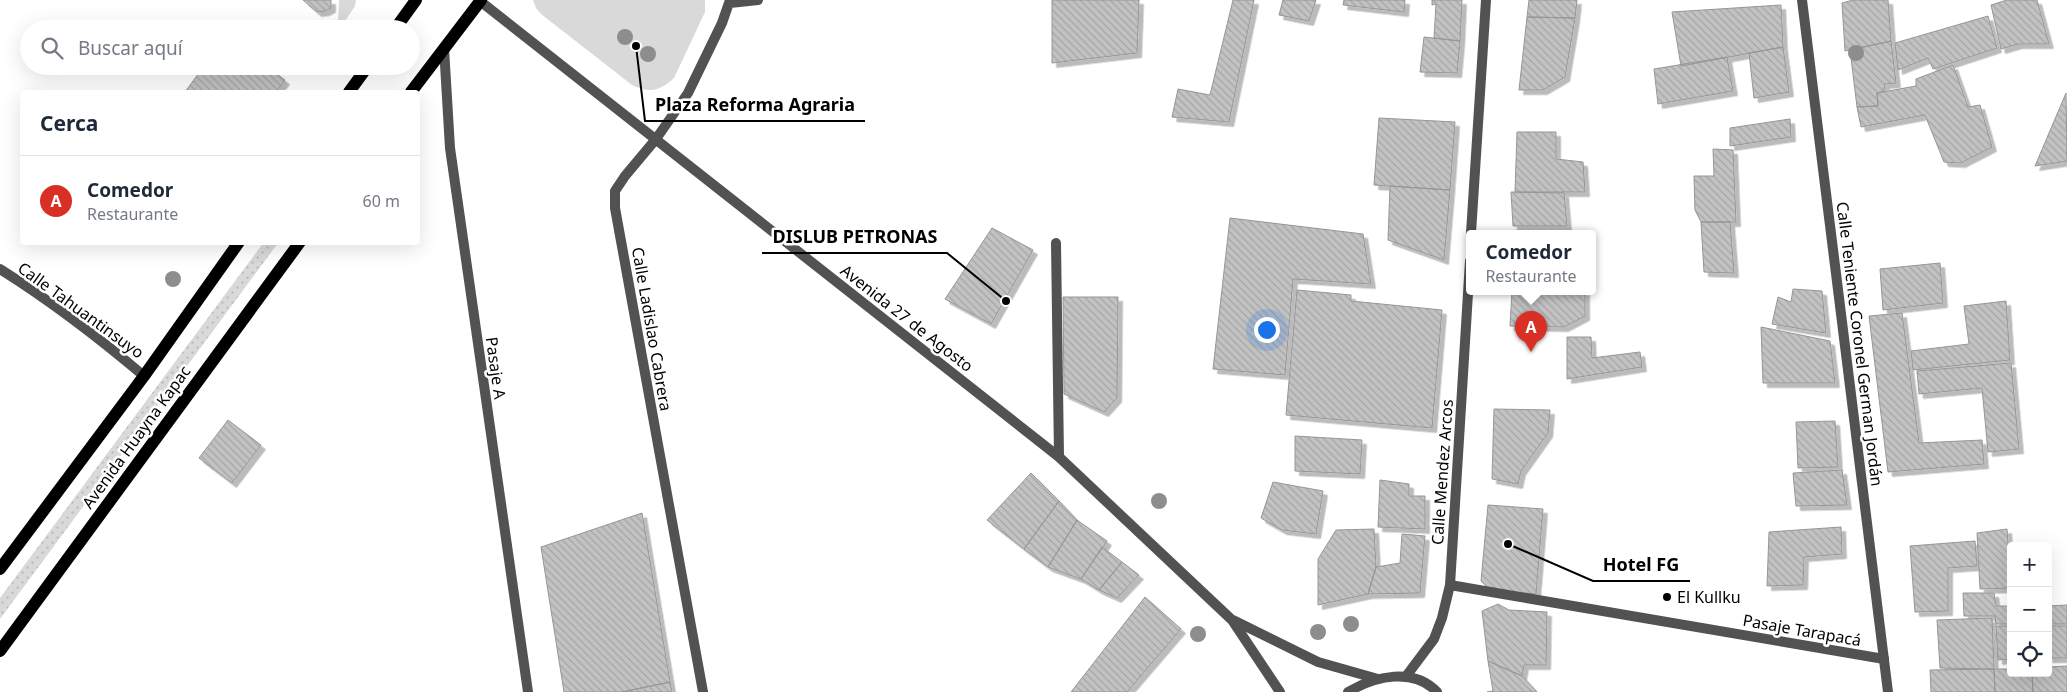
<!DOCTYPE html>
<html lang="es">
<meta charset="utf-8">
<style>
body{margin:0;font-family:"Noto Sans",sans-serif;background:#f2f2f3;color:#1f2937}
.controls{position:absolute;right:15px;bottom:15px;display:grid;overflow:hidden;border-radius:5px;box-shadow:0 5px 20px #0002}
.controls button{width:45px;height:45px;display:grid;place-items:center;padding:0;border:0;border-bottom:1px solid #e0e1e3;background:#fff;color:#1f2937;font:25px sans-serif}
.you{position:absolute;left:1266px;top:329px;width:18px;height:18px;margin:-12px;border:4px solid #fff;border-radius:50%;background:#1a73e8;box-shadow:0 0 0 8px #1a73e833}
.badge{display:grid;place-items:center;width:32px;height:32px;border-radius:50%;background:#d93025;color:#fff;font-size:16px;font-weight:700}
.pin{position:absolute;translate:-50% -41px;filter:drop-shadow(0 1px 2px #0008)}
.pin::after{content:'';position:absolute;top:26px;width:18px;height:15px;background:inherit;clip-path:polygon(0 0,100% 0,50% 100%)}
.popup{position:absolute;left:1466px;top:230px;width:130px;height:65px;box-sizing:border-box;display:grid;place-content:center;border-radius:5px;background:#fff;filter:drop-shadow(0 1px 4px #0005);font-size:16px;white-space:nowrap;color:#747a83}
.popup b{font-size:19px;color:#1f2937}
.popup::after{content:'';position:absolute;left:50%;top:100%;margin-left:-10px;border:10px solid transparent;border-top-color:#fff}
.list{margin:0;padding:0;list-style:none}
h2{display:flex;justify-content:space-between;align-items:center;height:65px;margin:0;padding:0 20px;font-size:21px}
h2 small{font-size:16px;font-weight:400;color:#747a83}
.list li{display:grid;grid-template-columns:32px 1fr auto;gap:15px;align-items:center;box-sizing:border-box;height:90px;padding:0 20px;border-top:1px solid #e0e1e3}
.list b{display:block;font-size:19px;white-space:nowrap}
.list p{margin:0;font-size:16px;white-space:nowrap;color:#747a83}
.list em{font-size:16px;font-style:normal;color:#747a83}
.icon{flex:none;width:28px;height:28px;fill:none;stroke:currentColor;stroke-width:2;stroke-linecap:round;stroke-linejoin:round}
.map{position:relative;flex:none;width:2067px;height:692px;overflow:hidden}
.search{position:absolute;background:#fff;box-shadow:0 5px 20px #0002;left:20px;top:20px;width:400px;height:55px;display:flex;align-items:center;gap:12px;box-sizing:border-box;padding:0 18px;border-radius:28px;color:#747a83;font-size:19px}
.panel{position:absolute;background:#fff;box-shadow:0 5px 20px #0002;left:20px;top:90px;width:400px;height:155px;border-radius:5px}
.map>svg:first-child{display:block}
.grass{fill:url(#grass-dots)}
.green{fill:#d9d9d9}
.building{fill:url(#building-back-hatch);stroke:#969696;filter:url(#shadow)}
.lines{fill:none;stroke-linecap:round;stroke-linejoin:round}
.lane{stroke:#525252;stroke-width:10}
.street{stroke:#525252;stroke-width:10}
.primary{stroke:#000;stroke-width:12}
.tree{fill:#8d8d8d}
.poi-dot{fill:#000;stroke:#fff;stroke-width:2}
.labels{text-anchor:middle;stroke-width:5;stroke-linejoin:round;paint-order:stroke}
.street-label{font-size:16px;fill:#000;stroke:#fff}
.poi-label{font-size:16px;fill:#000;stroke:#fff;text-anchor:start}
.leader{fill:none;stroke:#000;stroke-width:2}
.callout-dot{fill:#000;stroke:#fff;stroke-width:2}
.callout-label{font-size:18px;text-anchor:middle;font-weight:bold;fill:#000;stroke:#fff;stroke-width:5;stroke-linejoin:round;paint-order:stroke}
</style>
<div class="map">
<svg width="2067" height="692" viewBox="0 0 2067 692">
<defs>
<pattern id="grass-dots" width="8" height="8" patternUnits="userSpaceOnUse" patternTransform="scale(1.25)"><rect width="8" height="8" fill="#d9d9d9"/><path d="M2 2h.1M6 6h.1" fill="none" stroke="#b8b8b8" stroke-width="1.8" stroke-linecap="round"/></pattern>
<pattern id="building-back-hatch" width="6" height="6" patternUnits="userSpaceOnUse" patternTransform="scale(1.25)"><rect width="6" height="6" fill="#c2c2c2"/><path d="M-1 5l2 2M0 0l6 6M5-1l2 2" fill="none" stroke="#a5a5a5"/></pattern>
<filter id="shadow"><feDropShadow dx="4.5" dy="4.5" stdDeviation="0" flood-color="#0004"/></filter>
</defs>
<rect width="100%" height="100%" fill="#fff"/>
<!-- grass -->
<path class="grass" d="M264 242 278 243 0 619V598Z"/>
<!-- green -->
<path class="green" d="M339 0H356L355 6 343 24 338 20Z
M533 0H705V12L674 78C658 92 650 93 632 85L541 14 536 8Z"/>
<!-- building -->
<path class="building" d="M303 0H331V8L325 11 317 12Z
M1052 0H1139L1137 53 1052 63Z
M1233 0H1254L1229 122 1172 117 1178 89 1210 95Z
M1283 0H1316L1309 21 1279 15Z
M1344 0H1405L1404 12 1343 5Z
M1432 0H1462L1460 41 1434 38 1436 4 1432 5Z
M1529 0H1577L1575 18 1527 17Z
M1853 0H1888L1891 41 1845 51 1842 3Z
M2007 0H2037L2049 44H2018L2001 49 1991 5Z
M1781 5 1783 47 1681 66 1672 12Z
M1988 16 1997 48 1933 69 1928 58 1898 70 1895 43Z
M1527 17 1575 18 1565 77 1543 90H1519Z
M1424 37 1460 41 1457 73 1420 72Z
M1891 41 1896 83 1885 84 1884 91 1877 93 1878 106 1857 107 1850 50Z
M1783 47 1789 92 1754 98 1749 53Z
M1727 57 1733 91 1658 104 1654 69Z
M1953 65 1968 107 1980 105 1992 147 1961 163 1944 162 1925 115 1861 127 1857 107 1878 106 1877 93 1916 86V79Z
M204 66H266L285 80 276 92H185Z
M2066 93 2067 161 2035 166Z
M1379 118 1455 122 1450 190 1374 185Z
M1790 119 1791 137 1730 146V128Z
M1517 132H1556V159L1583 162 1585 192H1515Z
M1713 149 1733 150 1736 222H1701L1695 210 1694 176H1714Z
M1390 186 1450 190 1444 260 1388 240Z
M1511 192 1564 193 1567 226H1513Z
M1230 218 1363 234 1371 284 1293 279 1285 375 1213 369Z
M1701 222H1730L1734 273 1704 272Z
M992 228 1033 250 991 324 945 299Z
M1940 263 1943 303 1883 310 1880 269Z
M1793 289 1822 291 1826 333 1772 324 1778 297 1791 302Z
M1297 290 1351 295V301L1442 310 1432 428 1286 415Z
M1512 291H1585V316L1564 327 1510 326Z
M1063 297H1118L1117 398 1104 412 1064 394Z
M2006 301 2010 360 1913 370 1911 351 1969 344 1964 306Z
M1902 313 1919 443 1982 440 1984 464 1888 472 1869 316Z
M1761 327 1830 341 1835 383H1763Z
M1567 337H1591L1592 358 1640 352 1642 367 1567 379Z
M2011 363 2019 449 1988 452 1982 388 1919 394 1917 371Z
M1494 409 1550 410 1548 433 1521 471 1518 484 1492 479Z
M228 420 261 445 232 483 199 458Z
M1835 421 1838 467 1798 468 1796 422Z
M1295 436 1362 440 1360 474 1295 471Z
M1842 470 1847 505 1796 506 1793 473Z
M1031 473 1059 501 1024 549 987 520Z
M1380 480 1409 484V496H1425V529L1378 527Z
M1273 482 1323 491 1316 534 1282 530 1261 518Z
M1059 501 1077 520 1048 567 1024 549Z
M1488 505 1543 509 1536 594 1490 590 1481 581Z
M642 513 670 682 622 692H564L541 547Z
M1077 520 1107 541 1081 579 1048 567Z
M1841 527 1842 554 1804 557 1803 585 1767 586 1769 532Z
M1374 529 1376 567 1368 594 1318 605V559L1336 530Z
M2007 529 2011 588 1980 589 1977 533Z
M1402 534 1425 536 1420 593 1368 594 1376 567 1400 563Z
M1975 541 1977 566 1948 568V611L1915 612 1910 546Z
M1102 547 1122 562 1099 590 1081 579Z
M1122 562 1139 575 1117 598 1099 590Z
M1963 593H1994L1996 606H2011V624H1996L1995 616H1964Z
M1145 597 1181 629 1127 692H1071Z
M1498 604 1509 610 1547 612 1546 665H1524L1522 676 1488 661 1482 611Z
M2067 605V624H2048V606Z
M1992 618 1994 669 1940 668 1937 620Z
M1996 626H2011V659L1998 660Z
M2048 626H2067V658H2048Z
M1488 661 1522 676 1537 692H1487L1493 691Z
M2067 666V692H2033L2032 673H2048V667Z
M1994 669 1995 692H1931L1930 670Z
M1994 669H2011V673H2032L2033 692H1995Z
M670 682 672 692H622Z"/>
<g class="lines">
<!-- lane -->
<path class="lane" d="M1056 243 1059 457
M1450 585 1884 659"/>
<!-- street -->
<path class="street" d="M1802 0 1888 692
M480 1 1059 457 1232 620 1280 692
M730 3 758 0
M444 48 450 148 528 692
M1471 233 1486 0
M0 269C51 301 98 337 144 376
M1233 620 1318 662 1378 679
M1407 675 1434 639 1442 618 1450 585 1470 261
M703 692 615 208V191L625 176 656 139 688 93 722 23 730 0
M1348 692C1375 676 1414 667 1437 692"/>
<!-- primary -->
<path class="primary" d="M395 29 416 0
M349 92 368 66
M411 92 481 0
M0 569 144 376 239 242
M0 651 300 242"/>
</g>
<!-- trees -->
<g class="tree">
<circle cx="625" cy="37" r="8"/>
<circle cx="1856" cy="53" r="8"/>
<circle cx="648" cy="54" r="8"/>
<circle cx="173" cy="279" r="8"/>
<circle cx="1159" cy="501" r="8"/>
<circle cx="1351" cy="624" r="8"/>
<circle cx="1318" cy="632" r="8"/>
<circle cx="1198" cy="634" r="8"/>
</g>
<!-- markers -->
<circle class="poi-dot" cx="1667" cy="597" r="5"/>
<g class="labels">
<!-- street labels -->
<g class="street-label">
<text transform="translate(81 310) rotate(36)" y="6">Calle Tahuantinsuyo</text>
<text transform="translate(907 318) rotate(38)" y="6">Avenida 27 de Agosto</text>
<text transform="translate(652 329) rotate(80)" y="6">Calle Ladislao Cabrera</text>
<text transform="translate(1860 344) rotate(83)" y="6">Calle Teniente Coronel German Jordán</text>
<text transform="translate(496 368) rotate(82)" y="6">Pasaje A</text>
<text transform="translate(136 437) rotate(-54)" y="6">Avenida Huayna Kapac</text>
<text transform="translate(1442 472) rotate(-86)" y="6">Calle Mendez Arcos</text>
<text transform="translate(1802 630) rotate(10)" y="6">Pasaje Tarapacá</text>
</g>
<!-- poi labels -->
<g class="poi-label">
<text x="1677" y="603">El Kullku</text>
</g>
</g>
<!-- callouts -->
<path class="leader" d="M636 46L645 121H865M1006 301L947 253H762M1508 544L1593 581H1690"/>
<g class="callout-dot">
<circle cx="636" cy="46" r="5"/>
<circle cx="1006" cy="301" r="5"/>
<circle cx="1508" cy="544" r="5"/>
</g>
<g class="callout-label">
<text x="755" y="111">Plaza Reforma Agraria</text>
<text x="855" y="243">DISLUB PETRONAS</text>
<text x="1641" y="571">Hotel FG</text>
</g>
</svg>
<div class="controls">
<button>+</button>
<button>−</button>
<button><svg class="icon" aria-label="locate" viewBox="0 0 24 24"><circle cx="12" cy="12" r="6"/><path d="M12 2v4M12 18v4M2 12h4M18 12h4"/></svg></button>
</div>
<div class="you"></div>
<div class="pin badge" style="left:1531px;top:352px">A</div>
<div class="popup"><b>Comedor</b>Restaurante</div>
<div class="search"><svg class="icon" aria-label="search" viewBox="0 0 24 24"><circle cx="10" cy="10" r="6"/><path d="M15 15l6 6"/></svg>Buscar aquí</div>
<section class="panel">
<h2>Cerca<small></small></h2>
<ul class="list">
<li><span class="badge">A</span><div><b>Comedor</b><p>Restaurante</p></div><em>60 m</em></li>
</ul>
</section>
</div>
